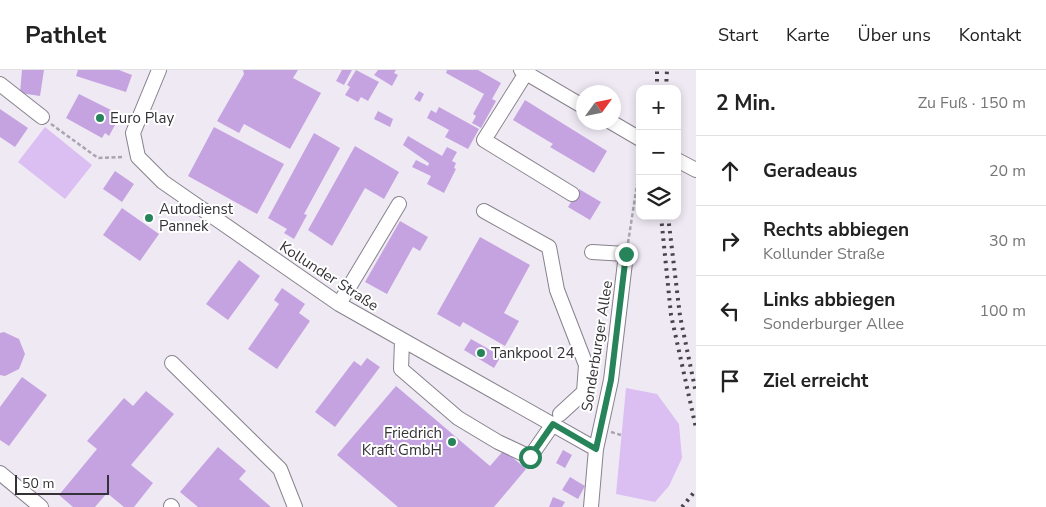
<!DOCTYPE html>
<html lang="de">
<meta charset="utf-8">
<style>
body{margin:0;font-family:"Nunito Sans",sans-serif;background:#f2f2f2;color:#222}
.controls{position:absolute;right:15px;top:15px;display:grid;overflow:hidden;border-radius:10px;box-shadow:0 2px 8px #0003}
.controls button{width:45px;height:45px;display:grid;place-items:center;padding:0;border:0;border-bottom:1px solid #e0e0e0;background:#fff;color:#222;font:25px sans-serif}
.compass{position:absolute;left:576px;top:15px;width:45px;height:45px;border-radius:50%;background:#fff;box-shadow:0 2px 8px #0003;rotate:57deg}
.scale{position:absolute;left:15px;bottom:12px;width:94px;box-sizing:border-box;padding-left:5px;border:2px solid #343236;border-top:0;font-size:14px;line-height:18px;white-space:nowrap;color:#343236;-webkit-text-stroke:4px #fff;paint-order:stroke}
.stop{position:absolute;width:15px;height:15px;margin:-11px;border:4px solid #27835a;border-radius:50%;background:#fff}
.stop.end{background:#27835a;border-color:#fff;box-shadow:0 1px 5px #0008}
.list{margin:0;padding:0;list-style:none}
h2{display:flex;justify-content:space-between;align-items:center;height:65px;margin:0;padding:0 20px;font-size:21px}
h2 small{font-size:16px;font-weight:400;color:#767676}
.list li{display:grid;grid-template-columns:32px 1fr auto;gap:15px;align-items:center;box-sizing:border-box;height:70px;padding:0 20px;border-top:1px solid #e0e0e0}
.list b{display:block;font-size:19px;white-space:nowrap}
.list p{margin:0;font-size:16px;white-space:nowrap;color:#767676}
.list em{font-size:16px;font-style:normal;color:#767676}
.icon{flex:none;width:28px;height:28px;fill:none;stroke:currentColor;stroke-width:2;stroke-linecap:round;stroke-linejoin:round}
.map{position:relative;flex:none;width:696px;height:437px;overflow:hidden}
header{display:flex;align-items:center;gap:30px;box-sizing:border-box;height:70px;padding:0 25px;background:#fff;border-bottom:1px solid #e0e0e0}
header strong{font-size:24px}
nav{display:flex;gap:28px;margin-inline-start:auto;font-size:18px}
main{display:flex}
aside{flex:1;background:#fff}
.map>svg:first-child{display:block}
.green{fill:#dbbef2}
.building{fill:#c5a3e0}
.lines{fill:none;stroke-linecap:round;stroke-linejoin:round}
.minor-casing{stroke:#88828d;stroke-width:16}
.path{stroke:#a9a4ad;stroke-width:2.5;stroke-dasharray:4 2.5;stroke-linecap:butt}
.minor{stroke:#fff;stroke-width:14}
.rail{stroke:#47454a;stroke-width:4;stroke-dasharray:2.5 5;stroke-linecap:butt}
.route{stroke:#27835a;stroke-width:6}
.poi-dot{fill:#27835a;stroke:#fff;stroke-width:2}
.labels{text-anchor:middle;stroke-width:4;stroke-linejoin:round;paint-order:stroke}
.poi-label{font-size:15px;fill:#343236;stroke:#fff;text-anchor:start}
.street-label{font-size:15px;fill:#343236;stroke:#fff}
</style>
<header>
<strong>Pathlet</strong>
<nav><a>Start</a><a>Karte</a><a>Über uns</a><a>Kontakt</a></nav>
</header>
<main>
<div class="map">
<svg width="696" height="437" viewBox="0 0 696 437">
<rect width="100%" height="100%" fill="#efe9f4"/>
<!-- green -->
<path class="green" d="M45 57 92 95 65 129 18 92Z
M626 318 657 324 679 354 682 388 669 416 655 432 616 424Z"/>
<!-- building -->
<path class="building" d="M22 0H44L40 26 20 23Z
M78 0H119L132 5 126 22 76 6Z
M243 0H298L293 8 321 23 290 79 244 54 239 63 217 51 244 4Z
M342 0H352L344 15 336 11Z
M356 0 379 12 368 31 361 27 358 32 345 25 350 17 347 15Z
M378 0H396L394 3 398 5 392 16 374 5Z
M447 0H478L501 13 492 29 496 31 481 58 472 53 476 46 473 44 484 24 446 3Z
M419 21 424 24 420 32 414 29Z
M79 24 117 43 112 53 115 55 109 66 105 63 102 68 66 48Z
M525 30 607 81 594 103 550 77 553 74 513 50Z
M439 37 479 59 468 79 445 67 449 60 427 48 431 40 436 43Z
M0 39 28 58 15 77 0 67Z
M378 41 393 49 390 57 374 49Z
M214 57 284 94 257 144 188 106Z
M314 63 340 78 304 144 307 145 294 169 284 163 287 159 268 148Z
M408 66 442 86 447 77 457 82 452 91 456 93 454 98 456 99 444 123 427 114 431 106 412 97 416 90 428 96 429 93 403 75Z
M355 76 399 102 384 129 365 118 332 176 308 160Z
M115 101 134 114 122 132 103 119Z
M579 119 601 132 590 150 568 137Z
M122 138 159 164 140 191 103 165Z
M400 151 428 167 420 181 413 177 387 224 365 212Z
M480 167 530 195 504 243 519 251 505 276 463 252 460 257 437 244Z
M239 190 260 206 228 250 206 234Z
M282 218 305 234 299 243 310 251 277 299 248 279 279 234 274 230Z
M4 262 19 269 25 284 19 299 5 306 0 305V263Z
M471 269 501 286 494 298 464 280Z
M367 288 380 297 335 357 315 342 354 291 361 296Z
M22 307 47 325 9 376 0 370V337Z
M396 316 490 396 504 380 526 399 494 437H398L337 385Z
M146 321 174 344 131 395 153 413 134 437H124L107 423 95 437H73L59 425 97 379 87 371 124 328 133 336Z
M218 377 246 401 239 409 271 437H198L180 422Z
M563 380 572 385 565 398 556 393Z
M570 407 585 416 578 429 562 420Z
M553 427 565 432 562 437H549Z"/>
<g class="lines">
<!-- minor casing -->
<g class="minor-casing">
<path id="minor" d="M159 0 133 63 138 87 163 112 339 234 596 379
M521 0 584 37
M526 3 484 70 572 124
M0 14 42 47
M611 52 640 69
M677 90 696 100
M484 141 549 177 557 220 586 295 584 322 560 344
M339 234 399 134
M402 271 401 299 458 348 498 372 530 387 553 354
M172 293 280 399 295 437
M0 403 41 437
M171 436 172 437
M591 437 596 379 611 310 626 184 592 182"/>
</g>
<!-- path -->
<path class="path" d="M51 54 98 88 124 87
M628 173 640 95
M611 362 621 365"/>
<!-- minor -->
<use href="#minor" class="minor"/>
<!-- rail -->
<path class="rail" d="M657 19V0
M666 19 667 0
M661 146 671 245 696 358
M668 146 680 246 696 323
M682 437 696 420"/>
</g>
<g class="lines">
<!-- route -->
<path class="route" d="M530 387 553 354 596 379 611 310 626 184"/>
</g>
<!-- markers -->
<g class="poi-dot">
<circle cx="100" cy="48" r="5"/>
<circle cx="149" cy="148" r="5"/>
<circle cx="481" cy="283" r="5"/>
<circle cx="452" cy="372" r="5"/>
</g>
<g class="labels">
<!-- poi labels -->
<g class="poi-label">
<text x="110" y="53">Euro Play</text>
<text x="159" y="144">Autodienst<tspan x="159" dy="17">Pannek</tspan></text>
<text x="491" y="288">Tankpool 24</text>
<text x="442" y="368" text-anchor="end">Friedrich<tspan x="442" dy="17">Kraft GmbH</tspan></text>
</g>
<!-- street labels -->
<g class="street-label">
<text transform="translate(329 206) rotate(33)" y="5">Kollunder Straße</text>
<text transform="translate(597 276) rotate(-81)" y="5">Sonderburger Allee</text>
</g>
</g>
</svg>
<div class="controls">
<button>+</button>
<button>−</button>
<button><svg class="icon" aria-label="layers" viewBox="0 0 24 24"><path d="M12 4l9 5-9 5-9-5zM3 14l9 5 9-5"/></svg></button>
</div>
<svg class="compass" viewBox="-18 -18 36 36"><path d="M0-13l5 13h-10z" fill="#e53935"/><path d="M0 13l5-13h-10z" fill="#767676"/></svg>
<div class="scale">50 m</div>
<div class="stop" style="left:530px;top:387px"></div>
<div class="stop end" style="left:626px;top:184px"></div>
</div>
<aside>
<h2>2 Min.<small>Zu Fuß · 150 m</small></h2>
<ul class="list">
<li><svg class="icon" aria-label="ahead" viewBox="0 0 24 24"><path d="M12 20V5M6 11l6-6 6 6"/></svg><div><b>Geradeaus</b></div><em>20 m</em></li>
<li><svg class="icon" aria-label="right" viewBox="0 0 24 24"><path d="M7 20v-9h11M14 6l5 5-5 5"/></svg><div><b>Rechts abbiegen</b><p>Kollunder Straße</p></div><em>30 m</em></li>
<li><svg class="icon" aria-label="left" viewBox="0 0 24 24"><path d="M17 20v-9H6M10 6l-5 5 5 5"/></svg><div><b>Links abbiegen</b><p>Sonderburger Allee</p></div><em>100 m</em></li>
<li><svg class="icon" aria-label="arrive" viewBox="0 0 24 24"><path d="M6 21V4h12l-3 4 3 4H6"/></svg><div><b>Ziel erreicht</b></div></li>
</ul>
</aside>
</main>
